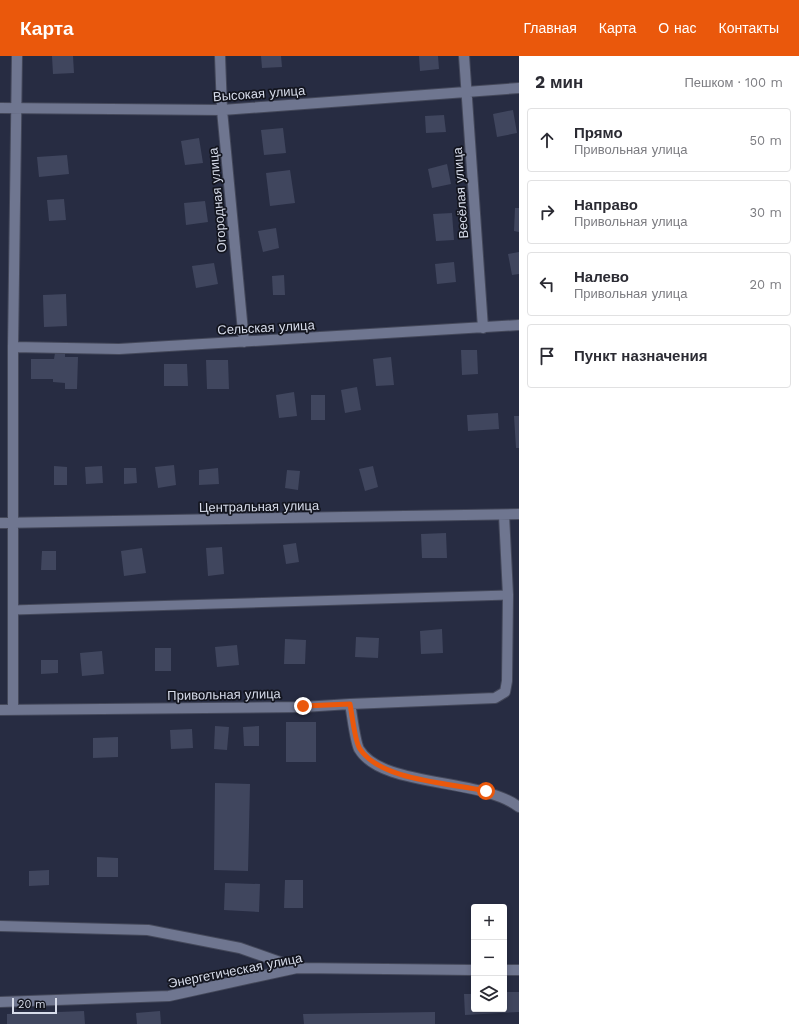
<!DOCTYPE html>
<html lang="ru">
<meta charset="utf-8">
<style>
body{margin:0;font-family:"Work Sans",sans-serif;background:#f2f2f3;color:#2b2b33}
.controls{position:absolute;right:12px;bottom:12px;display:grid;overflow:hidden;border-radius:4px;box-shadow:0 2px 6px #0003}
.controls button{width:36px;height:36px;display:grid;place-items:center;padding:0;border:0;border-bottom:1px solid #e1e1e2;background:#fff;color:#2b2b33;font:20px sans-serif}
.scale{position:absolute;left:12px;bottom:10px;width:45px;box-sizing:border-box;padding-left:4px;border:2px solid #d7dcea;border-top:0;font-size:11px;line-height:14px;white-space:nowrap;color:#d7dcea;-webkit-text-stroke:3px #13151f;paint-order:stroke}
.stop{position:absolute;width:12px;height:12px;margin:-9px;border:3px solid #ea580c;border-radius:50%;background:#fff}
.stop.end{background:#ea580c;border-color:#fff;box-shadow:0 1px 4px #0008}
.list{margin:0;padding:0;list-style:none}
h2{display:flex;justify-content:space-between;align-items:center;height:52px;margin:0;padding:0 16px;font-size:17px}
h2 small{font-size:13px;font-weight:400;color:#7c7c81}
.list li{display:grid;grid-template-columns:26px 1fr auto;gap:12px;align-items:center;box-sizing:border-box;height:64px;margin:0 8px 8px;padding:0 8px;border:1px solid #e1e1e2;border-radius:4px}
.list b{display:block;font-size:15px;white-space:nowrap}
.list p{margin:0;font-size:13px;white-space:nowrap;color:#7c7c81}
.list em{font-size:13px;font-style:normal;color:#7c7c81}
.icon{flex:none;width:22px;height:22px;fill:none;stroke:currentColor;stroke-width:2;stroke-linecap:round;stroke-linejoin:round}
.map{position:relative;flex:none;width:519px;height:968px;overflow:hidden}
header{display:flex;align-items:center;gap:24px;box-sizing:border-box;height:56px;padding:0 20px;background:#ea580c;color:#fff}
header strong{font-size:19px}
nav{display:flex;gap:22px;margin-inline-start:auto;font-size:14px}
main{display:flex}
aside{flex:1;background:#fff}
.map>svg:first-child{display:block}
.building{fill:#40465e}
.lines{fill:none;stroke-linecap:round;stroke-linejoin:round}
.service-casing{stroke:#44485a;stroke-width:11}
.minor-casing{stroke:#44485a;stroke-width:12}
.service{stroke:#6f7690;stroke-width:9}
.minor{stroke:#6f7690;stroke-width:10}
.route{stroke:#ea580c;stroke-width:5}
.labels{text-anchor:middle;stroke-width:3.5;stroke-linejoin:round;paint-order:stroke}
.street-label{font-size:13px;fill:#d7dcea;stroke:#13151f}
</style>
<header>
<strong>Карта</strong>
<nav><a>Главная</a><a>Карта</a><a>О нас</a><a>Контакты</a></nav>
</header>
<main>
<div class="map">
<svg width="519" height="968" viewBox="0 0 519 968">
<rect width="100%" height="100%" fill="#272c42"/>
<!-- building -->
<path class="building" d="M52 0H73L74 17 53 18Z
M261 0H281L282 11 262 12Z
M419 0H438L439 13 420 15Z
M513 54 517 77 497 81 493 58Z
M444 59 446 76 426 77 425 60Z
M283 72 286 97 264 99 261 74Z
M199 82 203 107 185 109 181 85Z
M67 99 69 118 39 121 37 101Z
M447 108 451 128 432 132 428 113Z
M290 114 295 147 270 150 266 117Z
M64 143 66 164 49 165 47 144Z
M205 145 208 166 186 169 184 147Z
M515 152H519V176L514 175Z
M452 157 454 184 436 185 433 158Z
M276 172 279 192 263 196 258 175Z
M519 196V218L512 219 508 198Z
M454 206 456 226 437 228 435 208Z
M214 207 218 228 196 232 192 210Z
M284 219 285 239H273L272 220Z
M66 238 67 270 44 271 43 239Z
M461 294H477L478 318 462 319Z
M55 297 65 298V301H78L77 333H65V327L53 326V323H31V303H54Z
M391 301 394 329 376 330 373 303Z
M206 304H228L229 333H207Z
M164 308H187L188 330H164Z
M357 331 361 354 345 357 341 334Z
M294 336 297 360 279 362 276 339Z
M311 339H325V364H311Z
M498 357 499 373 468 375 467 359Z
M514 360H519V392H516Z
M174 409 176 429 158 432 155 411Z
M54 410 67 411V429H54Z
M102 410 103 427 86 428 85 411Z
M373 410 378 431 365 435 359 413Z
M124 412H136L137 427 124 428Z
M218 412 219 428 199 429V414Z
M287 414 300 415 298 434 285 432Z
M446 477 447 502H422L421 478Z
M296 487 299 506 286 508 283 489Z
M222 491 224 518 208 520 206 492Z
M142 492 146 517 124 520 121 495Z
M42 495H56V514H41Z
M442 573 443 597 421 598 420 575Z
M356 581 379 582 378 602 355 601Z
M285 583 306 584 305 608H284Z
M237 589 239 609 217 611 215 591Z
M155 592H171V615H155Z
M102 595 104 618 82 620 80 597Z
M41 604H58V617L41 618Z
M286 666H316V706H286Z
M215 670 229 671 227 694 214 693Z
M259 670V690H244L243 671Z
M192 673 193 692 171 693 170 674Z
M118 681V701L93 702V682Z
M215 727 250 728 248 815 214 814Z
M97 801 118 802V821H97Z
M49 814V829L29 830V815Z
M285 824H303V852H284Z
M225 827 260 828 259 856 224 854Z
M504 936H519V956L465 959 464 938H474V953H504Z
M84 955 85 968H7V958Z
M160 955 161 968H137L136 957Z
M435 956V968H304L303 958Z"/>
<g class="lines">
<!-- service casing -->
<g class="service-casing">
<path id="service" d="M13 554 508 539"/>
</g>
<!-- minor casing -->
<g class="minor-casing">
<path id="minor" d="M220 0 222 54 244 286
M464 0 483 272
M0 52 222 54 519 32
M13 291 119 293 519 269
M0 467 519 458
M350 648 495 642 505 636 507 625 508 539 504 459
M13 653V291L17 0
M0 654 303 651 350 648C352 658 355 685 359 693 382 732 479 721 519 751
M0 870 148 874 240 892 297 912
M504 914H519
M0 946 169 940 297 912 474 914"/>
</g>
<!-- service -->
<use href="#service" class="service"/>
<!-- minor -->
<use href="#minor" class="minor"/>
</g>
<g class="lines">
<!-- route -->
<path class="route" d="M303 650 350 648C352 658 355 687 360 693 381 725 451 727 486 735"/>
</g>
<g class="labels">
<!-- street labels -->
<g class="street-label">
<text transform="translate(259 37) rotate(-4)" y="5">Высокая улица</text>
<text transform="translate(460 137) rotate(-94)" y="5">Весёлая улица</text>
<text transform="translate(217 144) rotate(-95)" y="5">Огородная улица</text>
<text transform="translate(266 271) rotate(-3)" y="5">Сельская улица</text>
<text transform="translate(259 450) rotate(-1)" y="5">Центральная улица</text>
<text transform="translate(224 638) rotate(-1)" y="5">Привольная улица</text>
<text transform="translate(235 914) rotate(-11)" y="5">Энергетическая улица</text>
</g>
</g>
</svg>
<div class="controls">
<button>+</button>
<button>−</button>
<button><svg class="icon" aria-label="layers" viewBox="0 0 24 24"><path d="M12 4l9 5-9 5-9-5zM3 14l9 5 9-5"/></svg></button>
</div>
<div class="scale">20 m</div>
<div class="stop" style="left:486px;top:735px"></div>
<div class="stop end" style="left:303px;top:650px"></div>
</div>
<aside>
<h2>2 мин<small>Пешком · 100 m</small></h2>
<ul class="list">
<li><svg class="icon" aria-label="ahead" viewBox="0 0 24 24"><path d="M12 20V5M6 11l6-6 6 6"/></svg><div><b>Прямо</b><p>Привольная улица</p></div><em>50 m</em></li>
<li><svg class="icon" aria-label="right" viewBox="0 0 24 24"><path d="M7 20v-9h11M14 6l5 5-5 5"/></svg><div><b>Направо</b><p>Привольная улица</p></div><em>30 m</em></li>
<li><svg class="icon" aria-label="left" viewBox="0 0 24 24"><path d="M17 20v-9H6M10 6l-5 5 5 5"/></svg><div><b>Налево</b><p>Привольная улица</p></div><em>20 m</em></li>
<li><svg class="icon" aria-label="arrive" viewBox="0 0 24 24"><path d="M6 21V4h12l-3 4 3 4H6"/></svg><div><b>Пункт назначения</b></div></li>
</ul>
</aside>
</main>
